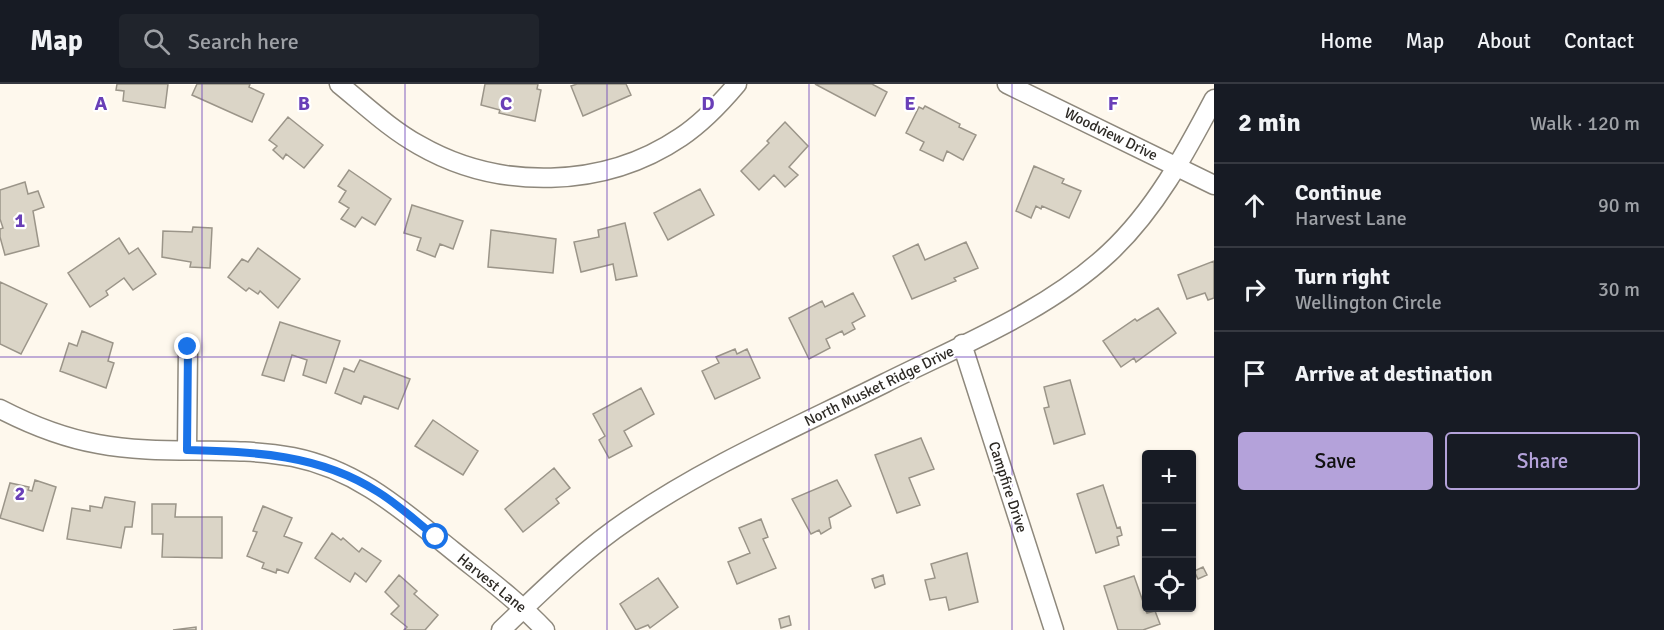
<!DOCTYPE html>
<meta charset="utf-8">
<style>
body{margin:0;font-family:Signika,sans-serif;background:#20242c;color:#f1f3f6}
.controls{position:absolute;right:18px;bottom:18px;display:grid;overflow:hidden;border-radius:6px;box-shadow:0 2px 4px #0004}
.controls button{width:54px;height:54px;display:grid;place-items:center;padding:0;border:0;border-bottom:2px solid #363941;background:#171b24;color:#f1f3f6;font:30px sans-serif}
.stop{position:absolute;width:18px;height:18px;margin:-14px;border:4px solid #1a73e8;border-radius:50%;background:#fff}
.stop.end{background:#1a73e8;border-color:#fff;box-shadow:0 2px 6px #0008}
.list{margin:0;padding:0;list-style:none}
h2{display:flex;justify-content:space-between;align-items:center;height:78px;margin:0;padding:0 24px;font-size:26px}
h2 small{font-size:20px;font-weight:400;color:#9ea1a6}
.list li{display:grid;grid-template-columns:39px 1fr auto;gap:18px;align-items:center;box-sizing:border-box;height:84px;padding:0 24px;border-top:2px solid #363941}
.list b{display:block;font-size:22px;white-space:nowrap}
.list p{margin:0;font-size:20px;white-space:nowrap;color:#9ea1a6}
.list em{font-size:20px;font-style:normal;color:#9ea1a6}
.actions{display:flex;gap:12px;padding:18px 24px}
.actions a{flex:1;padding:14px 0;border:2px solid #b4a2da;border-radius:6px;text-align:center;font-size:21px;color:#b4a2da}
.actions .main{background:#b4a2da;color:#111}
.icon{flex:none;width:33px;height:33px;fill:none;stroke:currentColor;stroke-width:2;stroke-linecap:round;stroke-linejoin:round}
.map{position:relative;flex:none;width:1214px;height:546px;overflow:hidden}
header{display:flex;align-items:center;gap:36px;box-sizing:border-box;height:84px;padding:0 30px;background:#171b24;border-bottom:2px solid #363941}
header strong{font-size:28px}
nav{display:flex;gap:33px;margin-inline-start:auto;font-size:21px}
.search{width:420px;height:54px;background:#20242c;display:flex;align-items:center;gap:15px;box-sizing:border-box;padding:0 21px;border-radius:6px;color:#9ea1a6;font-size:22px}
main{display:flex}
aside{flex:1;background:#171b24}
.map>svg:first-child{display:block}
.building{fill:#dbd5c7;stroke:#9b9589;stroke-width:1.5}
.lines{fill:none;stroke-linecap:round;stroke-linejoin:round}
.minor-casing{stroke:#8e887c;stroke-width:21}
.minor{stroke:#fff;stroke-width:18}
.route{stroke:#1a73e8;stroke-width:8}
.grid{fill:none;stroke:#693fb7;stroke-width:1.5;stroke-opacity:0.55}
.labels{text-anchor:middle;stroke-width:4.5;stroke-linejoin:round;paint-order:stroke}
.street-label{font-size:15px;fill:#2d2a25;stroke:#fff}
.grid-label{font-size:20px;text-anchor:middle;font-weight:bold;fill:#693fb7;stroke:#fff;stroke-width:4.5;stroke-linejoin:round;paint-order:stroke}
</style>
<header>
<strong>Map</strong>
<div class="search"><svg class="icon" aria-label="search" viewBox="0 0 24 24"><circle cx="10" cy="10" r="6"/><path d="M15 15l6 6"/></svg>Search here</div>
<nav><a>Home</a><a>Map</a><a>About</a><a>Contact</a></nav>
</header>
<main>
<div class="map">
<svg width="1214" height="546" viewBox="0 0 1214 546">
<rect width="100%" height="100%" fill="#fef8ed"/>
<!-- building -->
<path class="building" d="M117 0H168L165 24 123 17 124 7 116 6Z
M197 0H250L249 3 264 10 252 38 192 11Z
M485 0H538L537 5 541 6 535 37 499 29 500 26 481 21Z
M577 0H626L631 11 583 32 571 2Z
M815 0H872L887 8 875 32Z
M925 22 960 40 959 43 976 51 963 76 947 67 943 77 920 66 924 58 906 49 919 23 923 25Z
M288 33 323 61 304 84 286 70 283 75 273 66 277 62 269 56Z
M785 38 808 62 789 83 798 91 785 103 774 91 759 106 741 87 769 59 767 57Z
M1034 82 1064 95 1062 99 1081 107 1069 134 1042 122 1041 125 1036 122 1031 134 1016 127Z
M349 86 391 115 375 141 362 133 355 143 341 135 349 124 339 118 346 107 338 102Z
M25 98 28 110 38 107 44 123 33 127 39 162 5 171 0 153V145L3 144 0 135V106Z
M700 105 714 131 668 156 654 129Z
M412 121 463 137 453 165 440 160 435 173 417 166 421 154 404 149Z
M625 139 637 192 616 196 613 180 581 188 574 158 599 153 598 146Z
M193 143 212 144 210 184 190 183 191 178 162 173 163 147 192 148Z
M491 146 556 155 553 189 488 183Z
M119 154 129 170 138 164 156 190 133 206 124 194 106 207 108 211 90 223 68 189Z
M966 158 978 184 954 194 956 197 912 215 893 172 918 160 925 176Z
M258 164 300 195 278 224 260 207 258 210 249 204 246 207 228 193 242 175 248 178Z
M1214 177V214L1208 216 1205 209 1187 215 1178 191Z
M0 198 47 220 21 270 0 260Z
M853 209 865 232 852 239 855 245 844 251 842 247 826 255 830 264 809 275 789 234 822 217 825 223Z
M1158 224 1176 249 1136 278 1134 274 1121 283 1103 257 1135 235 1137 237Z
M280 238 340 257 326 299 303 291 307 276 292 271 284 297 262 291Z
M82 247 113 259 108 277 114 279 106 304 60 287 69 259 77 262Z
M735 265 737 270 747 265 760 294 715 315 702 287 719 279 716 273Z
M360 276 410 295 398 325 364 312 361 320 335 309 344 284 354 288Z
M1070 296 1085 350 1054 360 1044 324 1049 323 1044 303Z
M641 304 654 330 624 347 632 362 609 374 599 356 605 352 593 330Z
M433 336 478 367 463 391 415 362Z
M921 354 934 385 909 394 920 421 897 429 875 371Z
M554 384 570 404 556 415 559 419 523 448 505 425Z
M35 396 56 403 43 447 0 434 10 399 29 403 28 406 32 407Z
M837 396 851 422 829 434 831 444 821 450 819 446 811 450 792 415Z
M1103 401 1117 444 1120 443 1122 451 1117 453 1119 461 1096 469 1077 410Z
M105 413 135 418 132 443H125L121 464 67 455 72 424 90 427V422L102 424Z
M152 420H176L175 433H222V474L162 473 163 450H152Z
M263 422 292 434 284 452 302 459 288 489 277 485 276 489 262 484 264 479 247 472 257 448 253 447Z
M761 435 768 453 763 455 776 484 737 500 728 478 750 469 739 444Z
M332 449 341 456 343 454 359 468 362 464 381 477 366 498 355 489 350 498 315 474Z
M967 469 978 518 949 526 946 513 930 516 925 496 935 494 931 480Z
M1203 483 1207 491 1198 495 1194 487Z
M399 491 417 507 414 510 438 531 425 546H404L407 543 391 530 399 522 385 508Z
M883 491 885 500 875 504 872 495Z
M1134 492 1147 529 1155 527 1160 540 1143 546H1118L1104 502Z
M658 494 678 523 650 544 648 541 636 546 620 520Z
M789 532 791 541 781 544 779 535Z
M196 543V546H173Z"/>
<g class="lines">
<!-- minor casing -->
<g class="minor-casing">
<path id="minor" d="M339 0C365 21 390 45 419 61 499 107 604 105 681 53 702 39 721 19 737 0
M1007 0 1214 101
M962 260 1054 546
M0 325C31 341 64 354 98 360 162 372 229 361 293 373 358 386 402 426 452 466 484 492 517 516 545 546
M187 366 188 263
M501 546C542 507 582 467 628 436 708 381 799 342 885 299 961 261 1047 227 1109 169 1155 126 1185 70 1214 15"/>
</g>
<!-- minor -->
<use href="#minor" class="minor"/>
</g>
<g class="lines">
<!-- route -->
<path class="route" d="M188 263 187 366C255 368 319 370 378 408 399 421 417 438 436 453"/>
</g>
<!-- grid -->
<path class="grid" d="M202 0V546M405 0V546M607 0V546M809 0V546M1012 0V546M0 273H1214"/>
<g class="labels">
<!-- street labels -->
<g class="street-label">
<text transform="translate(1111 50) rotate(26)" y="5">Woodview Drive</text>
<text transform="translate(879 302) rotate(-26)" y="5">North Musket Ridge Drive</text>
<text transform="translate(1008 403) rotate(72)" y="5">Campfire Drive</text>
<text transform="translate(492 499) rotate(39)" y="5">Harvest Lane</text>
</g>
</g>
<g class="grid-label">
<text x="101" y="26">A</text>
<text x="304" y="26">B</text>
<text x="506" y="26">C</text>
<text x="708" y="26">D</text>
<text x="910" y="26">E</text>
<text x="1113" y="26">F</text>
<text x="20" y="143">1</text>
<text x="20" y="416">2</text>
</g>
</svg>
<div class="controls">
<button>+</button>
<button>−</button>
<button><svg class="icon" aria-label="locate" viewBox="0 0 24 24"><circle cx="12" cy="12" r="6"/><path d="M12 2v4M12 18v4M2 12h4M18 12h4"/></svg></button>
</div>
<div class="stop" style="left:436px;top:453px"></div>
<div class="stop end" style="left:188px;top:263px"></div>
</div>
<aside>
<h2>2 min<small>Walk · 120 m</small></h2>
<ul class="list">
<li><svg class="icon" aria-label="ahead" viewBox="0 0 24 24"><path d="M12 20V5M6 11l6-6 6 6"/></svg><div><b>Continue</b><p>Harvest Lane</p></div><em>90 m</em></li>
<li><svg class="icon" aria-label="right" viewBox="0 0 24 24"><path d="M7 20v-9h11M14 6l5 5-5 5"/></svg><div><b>Turn right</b><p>Wellington Circle</p></div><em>30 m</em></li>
<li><svg class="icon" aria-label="arrive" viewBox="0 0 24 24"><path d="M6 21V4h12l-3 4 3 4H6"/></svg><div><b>Arrive at destination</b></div></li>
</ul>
<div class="actions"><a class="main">Save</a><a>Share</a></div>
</aside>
</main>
